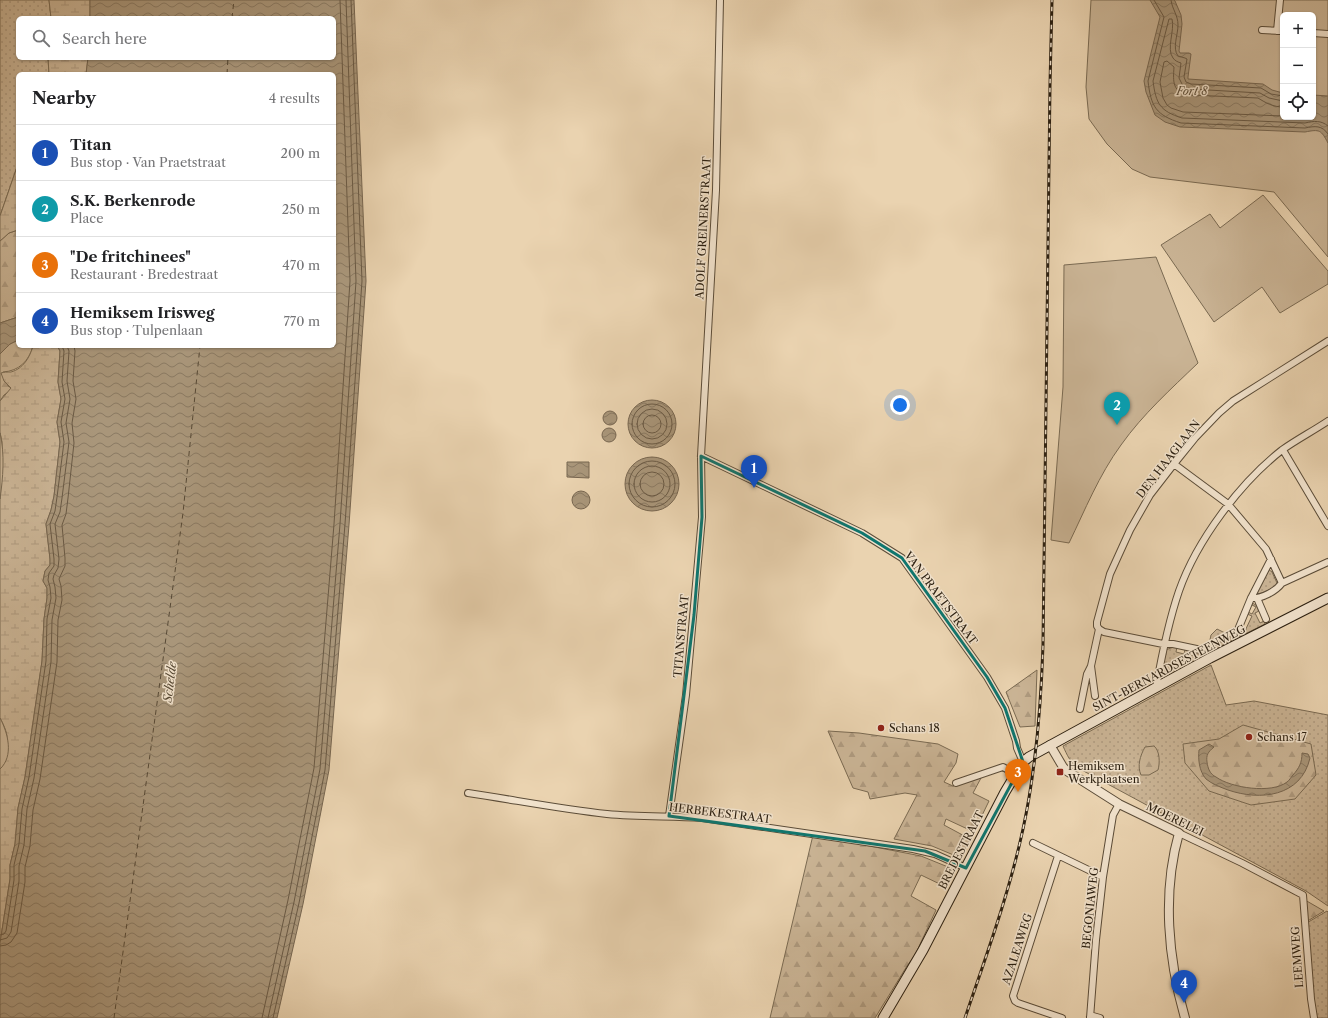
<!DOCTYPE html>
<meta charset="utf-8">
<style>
body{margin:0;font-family:"Libre Caslon Text",serif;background:#f2f2f2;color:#202124}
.controls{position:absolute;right:12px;top:12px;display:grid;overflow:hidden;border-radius:6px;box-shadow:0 1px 3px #0004}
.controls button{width:36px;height:36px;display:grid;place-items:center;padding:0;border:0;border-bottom:1px solid #e0e0e0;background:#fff;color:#202124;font:20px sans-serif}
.you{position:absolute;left:900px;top:405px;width:14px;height:14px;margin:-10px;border:3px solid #fff;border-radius:50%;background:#1a73e8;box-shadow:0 0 0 6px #1a73e833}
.badge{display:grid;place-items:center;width:26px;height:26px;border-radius:50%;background:#8f2418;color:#fff;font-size:13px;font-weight:700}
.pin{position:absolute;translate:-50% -33px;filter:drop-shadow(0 1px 2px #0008)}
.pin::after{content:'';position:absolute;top:21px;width:14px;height:12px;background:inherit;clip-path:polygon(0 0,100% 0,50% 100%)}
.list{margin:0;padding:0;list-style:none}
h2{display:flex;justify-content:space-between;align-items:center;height:52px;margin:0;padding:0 16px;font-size:17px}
h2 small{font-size:13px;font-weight:400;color:#757577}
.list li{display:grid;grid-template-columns:26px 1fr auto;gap:12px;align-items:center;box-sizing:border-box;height:56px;padding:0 16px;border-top:1px solid #e0e0e0}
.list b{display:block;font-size:15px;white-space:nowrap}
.list p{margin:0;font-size:13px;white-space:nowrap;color:#757577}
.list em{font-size:13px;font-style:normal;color:#757577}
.icon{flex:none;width:22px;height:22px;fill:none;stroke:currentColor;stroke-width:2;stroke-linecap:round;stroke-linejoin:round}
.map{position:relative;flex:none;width:1328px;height:1018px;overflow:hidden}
.search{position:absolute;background:#fff;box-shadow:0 1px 3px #0004;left:16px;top:16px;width:320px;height:44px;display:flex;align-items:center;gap:10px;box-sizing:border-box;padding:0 14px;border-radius:6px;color:#757577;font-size:15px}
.panel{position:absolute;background:#fff;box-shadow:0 1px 3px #0004;left:16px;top:72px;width:320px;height:276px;border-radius:6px}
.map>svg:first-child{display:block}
.grass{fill:url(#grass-dots);stroke:#7a6a52}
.forest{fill:url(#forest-firs);stroke:#7a6a52}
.wetland{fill:url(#wetland-marsh);stroke:#7a6a52}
.park{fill:#cab495;stroke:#7a6a52;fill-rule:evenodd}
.water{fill:url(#water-waves);stroke:#776650}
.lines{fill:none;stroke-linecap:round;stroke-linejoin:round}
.shore{stroke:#6a5a45;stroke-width:1}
.ferry{stroke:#574935;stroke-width:1;stroke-dasharray:5 4;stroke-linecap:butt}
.minor-casing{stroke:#5b4c38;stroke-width:8}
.tertiary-casing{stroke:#5b4c38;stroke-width:10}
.secondary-casing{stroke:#2b1f10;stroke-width:11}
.minor{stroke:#f1e2cc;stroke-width:6}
.tertiary{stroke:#f1e2cc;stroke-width:8}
.secondary{stroke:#f1e2cc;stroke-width:9}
.rail-casing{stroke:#2b1f10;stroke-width:3}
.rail{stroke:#f1e2cc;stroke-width:1.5;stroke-dasharray:4.5;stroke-linecap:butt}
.marked{fill:none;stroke:#0f766e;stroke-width:3;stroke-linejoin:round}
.poi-dot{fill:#8f2418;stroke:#f1e2cc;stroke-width:1.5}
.labels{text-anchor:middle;stroke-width:3;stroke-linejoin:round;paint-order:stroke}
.park-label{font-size:11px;font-style:italic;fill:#5b4c38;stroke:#f1e2cc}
.street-label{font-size:11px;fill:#2b1f10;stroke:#f1e2cc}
.poi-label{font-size:11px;fill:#2b1f10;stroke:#f1e2cc;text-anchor:start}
.water-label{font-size:12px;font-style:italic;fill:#574935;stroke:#f1e2cc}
</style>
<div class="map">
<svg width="1328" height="1018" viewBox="0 0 1328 1018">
<defs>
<pattern id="grass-dots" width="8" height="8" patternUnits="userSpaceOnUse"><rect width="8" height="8" fill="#cab495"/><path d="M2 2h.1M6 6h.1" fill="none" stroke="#ae9a7f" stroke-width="1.8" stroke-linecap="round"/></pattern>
<pattern id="forest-firs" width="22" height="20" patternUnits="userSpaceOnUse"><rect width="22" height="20" fill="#cab495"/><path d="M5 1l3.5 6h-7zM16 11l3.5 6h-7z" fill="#ae9a7f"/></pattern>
<pattern id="wetland-marsh" width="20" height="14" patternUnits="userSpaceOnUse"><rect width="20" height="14" fill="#cab495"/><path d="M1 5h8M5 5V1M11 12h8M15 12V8" fill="none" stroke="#ae9a7f"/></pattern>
<pattern id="water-waves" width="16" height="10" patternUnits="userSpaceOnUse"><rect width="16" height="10" fill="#a9967a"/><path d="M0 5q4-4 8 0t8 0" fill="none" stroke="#8a7a63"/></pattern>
</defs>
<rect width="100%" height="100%" fill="#ead3b0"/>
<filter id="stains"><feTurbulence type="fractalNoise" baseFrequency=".005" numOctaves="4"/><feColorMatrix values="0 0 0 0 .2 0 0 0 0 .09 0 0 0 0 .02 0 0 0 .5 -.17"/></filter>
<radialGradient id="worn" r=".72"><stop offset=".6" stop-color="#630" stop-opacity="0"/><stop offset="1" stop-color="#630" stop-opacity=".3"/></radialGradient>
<!-- grass -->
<path class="grass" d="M0 0H49L51 18H18V58H48L49 74H18V164L0 216Z
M1268 569 1272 572 1277 583 1276 587 1259 594 1256 592Z
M1252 603 1256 605 1259 611 1255 613 1260 623 1264 621 1265 624 1221 646 1222 648 1168 676H1165L1162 674 1165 650 1174 647H1177L1176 652 1184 654 1185 649 1190 650 1189 655 1196 656 1197 652 1207 654V652L1235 633 1238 635 1240 631 1244 633 1252 616 1247 614 1248 612 1252 614 1256 607 1252 605Z
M1217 629 1229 635 1210 649H1208L1211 635Z
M1211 665 1226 705 1254 701 1328 715V906L1306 891 1078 768C1070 762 1067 755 1063 746Z
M1327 911 1328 912V1018H1314L1305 924Z"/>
<!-- forest -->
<path class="forest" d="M18 230V317L0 323V241L9 233Z
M18 340V346H33C29 361 19 371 3 372L8 386 11 388 10 391 4 395 0 401V354L10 344Z
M1037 670 1035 726 1020 727 1006 692Z
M1243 725 1311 744 1316 775 1295 799 1251 805 1209 791 1185 763 1183 744 1219 739Z
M828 731 859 733 938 744 958 754 956 763 944 782 953 786 981 778 973 793 989 801 974 832 946 819 944 825 970 839 962 855 956 856 932 846 894 839 917 795 905 793 870 799 868 792 853 788Z
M1154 746C1160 751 1160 763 1158 770L1149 775H1141C1137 766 1140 756 1145 747Z
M813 835 921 856 953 869 946 887 921 875 911 896 936 910 915 955 907 966 875 1018H770Z
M1305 900 1324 911 1306 922Z"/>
<!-- wetland -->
<path class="wetland" d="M49 0H90V18H51Z
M48 58H88L86 74H49Z
M18 164V230L9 233 0 241V216Z
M33 346 58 347 60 351 58 382 61 399 57 422 60 442 54 496 51 510 46 524 50 559V565L45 571 43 581 47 588V598L44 619 42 661 25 777 18 808 15 844 10 865V879L0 943V769L2 767C8 745 11 738 0 718V499L2 460V442L0 432V401L11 388 4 381 1 373C4 372 7 372 11 372 23 369 30 357 33 346Z"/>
<!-- park -->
<path class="park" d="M1091 0H1328V257L1274 192 1150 177 1132 169 1107 144 1089 119 1086 87ZM1283 15H1313V117H1283Z
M1263 195 1328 271V284L1280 313 1262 287 1214 322 1161 245 1210 214 1220 228Z
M1156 257 1198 363C1171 389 1143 414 1121 445 1099 475 1085 510 1069 543L1051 540 1063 387 1064 265Z
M0 433C5 454 3 478 0 499Z
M0 718C8 733 14 756 0 769Z"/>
<!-- water -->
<path class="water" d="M90 0H354L366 281 349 525 329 770 303 904 277 1018H0V943L10 879V865L15 844 18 808 25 777 42 661 44 619 47 598V588L43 581 45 571 50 565V559L46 524 51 510 54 496 60 442 57 422 61 399 58 382 60 351 58 347 54 346H334V74H86L88 58H334V18H90Z
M1150 0H1174L1175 1 1181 15 1182 24 1179 51 1180 53H1189L1191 54 1188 77V79L1263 84 1272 90 1283 93V117H1313V95L1328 96V143C1321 130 1320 129 1305 132L1180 127 1165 122 1155 115 1146 92 1144 81 1160 17Z
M18 317V340L10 344 0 354V323Z
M628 424a24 24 0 1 1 48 0a24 24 0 1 1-48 0Z
M603 418a7 7 0 1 1 14 0a7 7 0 1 1-14 0Z
M602 435a7 7 0 1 1 14 0a7 7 0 1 1-14 0Z
M625 484a27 27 0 1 1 54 0a27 27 0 1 1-54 0Z
M567 462H589V478L567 477Z
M572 500a9 9 0 1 1 18 0a9 9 0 1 1-18 0Z
M1209 744 1214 747C1208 752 1206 755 1207 762 1208 769 1210 774 1216 777 1231 788 1272 794 1287 782 1289 781 1291 777 1293 775 1299 768 1302 763 1302 753L1308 754 1310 758C1301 797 1260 801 1228 790 1220 787 1212 784 1206 779 1199 771 1198 759 1199 750Z"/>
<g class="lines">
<!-- shore -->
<path class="shore" d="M1154 0 1164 17 1148 81C1151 107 1156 115 1181 123L1305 128C1315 126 1322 125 1328 134
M1171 0C1172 9 1178 15 1178 25 1178 35 1172 48 1178 56L1185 58 1187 59 1184 77 1186 82 1191 84 1261 88 1271 94 1283 96
M1283 101 1269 98 1260 93 1191 89 1183 86 1179 78 1181 63C1178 62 1175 61 1173 58 1166 49 1175 30 1172 19H1169L1153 81C1156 104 1160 111 1182 118L1305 123C1314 121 1321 120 1328 126
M1283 107C1273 107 1266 103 1258 98L1191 95C1172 93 1173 82 1174 67L1167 61 1164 62 1160 82 1163 98 1167 105 1171 108 1183 112 1283 116
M632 424a20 20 0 1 1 40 0a20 20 0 1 1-40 0Z
M637 424a15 15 0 1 1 30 0a15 15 0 1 1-30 0Z
M643 424a9 9 0 1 1 18 0a9 9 0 1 1-18 0Z
M629 484a23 23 0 1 1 46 0a23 23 0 1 1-46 0Z
M634 484a18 18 0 1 1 36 0a18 18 0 1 1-36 0Z
M640 484a12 12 0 1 1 24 0a12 12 0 1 1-24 0Z
M0 935 4 934 6 931 14 880V865L19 844 22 809 29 777 46 661 47 619 51 598 50 587 48 580 49 573 54 566V559L50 524 55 511 57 497 64 442 61 422 65 399 62 382 64 351 62 346
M0 940 7 938 11 932 19 881V866L24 845 27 809 34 778 51 662 52 620 56 598 55 587 53 579 54 575 58 568 59 559 55 524 60 512 62 498 69 442 66 423 70 399 67 381 69 351 67 346
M0 946 6 945 11 942 17 933 25 882V867L30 846 33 810 40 779 57 662 58 620 62 600 61 586 59 579 65 566V558L62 525 66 514 68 498 74 443 72 423 76 399 73 381 75 351 74 346
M262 1018 288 900 314 768 334 524 350 281 340 0
M268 1018 294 902 320 769 340 524 356 281 346 0
M273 1018 299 903 325 770 345 524 362 281 351 0"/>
<!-- ferry -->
<path class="ferry" d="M232 18 234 0
M227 74 228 58
M114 1018 183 513 200 346"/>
<!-- minor casing -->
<g class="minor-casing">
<path id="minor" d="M1262 30 1283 31
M1277 31 1280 0
M1313 33 1328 34
M1283 450 1328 526
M701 456 862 533 902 558 987 677 1005 708 1016 741 1017 748 1023 762
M1174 464 1228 504 1266 549 1282 583
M1251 598C1262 599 1276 591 1282 583L1328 562
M1257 598 1266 619
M1099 629 1104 632 1163 644H1173L1206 651
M1237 632 1251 598 1271 559
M1156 688C1162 654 1168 623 1179 591 1197 540 1240 483 1282 450 1296 440 1313 431 1328 421
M1095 696 1091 666 1099 629 1097 626V622L1110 574 1130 530 1150 495 1174 464 1195 438 1219 413 1233 401 1328 341
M1080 709 1087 674 1091 666
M956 783 1000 768 1003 767 1015 774
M468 793C515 800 561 809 607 814 639 817 670 816 702 818L913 849 935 854 966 868
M669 816 686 695 702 517 701 456 716 190 720 0
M1179 833 1242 863 1303 895 1311 999 1314 1018
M1033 843 1103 877
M1058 856 1013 996 1015 1001 1018 1003 1062 1018
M1090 1017 1093 1016 1100 1018
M1090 1018 1096 940 1103 877 1113 815 1119 804"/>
</g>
<!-- tertiary casing -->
<g class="tertiary-casing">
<path id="tertiary" d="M1050 745 1063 767 1067 771 1119 804 1179 833C1162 893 1168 959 1185 1018"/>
</g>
<!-- secondary casing -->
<g class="secondary-casing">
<path id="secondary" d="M883 1018 923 950 1005 792 1023 762 1029 757 1210 658 1328 598"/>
</g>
<!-- minor -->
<use href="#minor" class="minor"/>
<!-- tertiary -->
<use href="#tertiary" class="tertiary"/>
<!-- secondary -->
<use href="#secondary" class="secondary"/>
<!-- rail casing -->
<g class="rail-casing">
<path id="rail" d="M965 1018C986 956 1009 894 1023 829 1036 769 1041 707 1043 645L1050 85 1052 0"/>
</g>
<!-- rail -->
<use href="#rail" class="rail"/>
</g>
<!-- marked area -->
<path class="marked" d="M701 456 862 533 902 558 987 677 1005 708 1023 762 966 868 925 851 669 816 694 615 702 517Z"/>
<!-- markers -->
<g class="poi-dot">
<circle cx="881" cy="728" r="4"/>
<circle cx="1249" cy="737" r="4"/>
<rect x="1056" y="768" width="8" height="8" rx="2"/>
</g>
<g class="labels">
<!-- park labels -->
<g class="park-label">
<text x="1192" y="95">Fort 8</text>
</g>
<!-- street labels -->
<g class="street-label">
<text transform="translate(703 228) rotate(-87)" y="4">ADOLF GREINERSTRAAT</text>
<text transform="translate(1168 459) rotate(-52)" y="4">DEN HAAGLAAN</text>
<text transform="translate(941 598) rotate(53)" y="4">VAN PRAETSTRAAT</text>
<text transform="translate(681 636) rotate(-85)" y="4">TITANSTRAAT</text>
<text transform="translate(1169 668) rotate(-28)" y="4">SINT-BERNARDSESTEENWEG</text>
<text transform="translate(720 813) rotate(7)" y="4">HERBEKESTRAAT</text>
<text transform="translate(1175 819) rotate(26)" y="4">MOERELEI</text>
<text transform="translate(961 850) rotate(-63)" y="4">BREDESTRAAT</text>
<text transform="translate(1090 908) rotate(-84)" y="4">BEGONIAWEG</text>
<text transform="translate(1017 949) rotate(-72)" y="4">AZALEAWEG</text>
<text transform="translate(1297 957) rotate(-94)" y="4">LEEMWEG</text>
</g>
<!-- poi labels -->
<g class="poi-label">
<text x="889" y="732">Schans 18</text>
<text x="1257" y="741">Schans 17</text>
<text x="1068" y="770">Hemiksem<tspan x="1068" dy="13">Werkplaatsen</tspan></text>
</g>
<!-- water labels -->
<g class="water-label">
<text transform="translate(170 682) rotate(-83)" y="4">Schelde</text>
</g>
</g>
<rect width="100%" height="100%" filter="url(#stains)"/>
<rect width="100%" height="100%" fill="url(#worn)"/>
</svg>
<div class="controls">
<button>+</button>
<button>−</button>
<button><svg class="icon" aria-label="locate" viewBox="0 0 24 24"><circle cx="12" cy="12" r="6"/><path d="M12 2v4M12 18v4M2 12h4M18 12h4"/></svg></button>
</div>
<div class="you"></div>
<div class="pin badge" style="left:754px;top:488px;background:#1a4fb4">1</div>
<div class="pin badge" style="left:1117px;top:425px;background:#0f9aa8">2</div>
<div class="pin badge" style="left:1018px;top:792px;background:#e8710a">3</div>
<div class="pin badge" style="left:1184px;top:1003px;background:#1a4fb4">4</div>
<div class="search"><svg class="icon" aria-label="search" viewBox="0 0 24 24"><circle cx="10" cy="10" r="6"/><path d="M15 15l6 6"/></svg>Search here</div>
<section class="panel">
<h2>Nearby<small>4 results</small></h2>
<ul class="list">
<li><span class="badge" style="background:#1a4fb4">1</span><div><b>Titan</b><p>Bus stop · Van Praetstraat</p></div><em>200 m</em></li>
<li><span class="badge" style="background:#0f9aa8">2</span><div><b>S.K. Berkenrode</b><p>Place</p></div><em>250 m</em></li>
<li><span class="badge" style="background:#e8710a">3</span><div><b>&quot;De fritchinees&quot;</b><p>Restaurant · Bredestraat</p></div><em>470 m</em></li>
<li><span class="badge" style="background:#1a4fb4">4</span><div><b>Hemiksem Irisweg</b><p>Bus stop · Tulpenlaan</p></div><em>770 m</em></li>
</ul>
</section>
</div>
